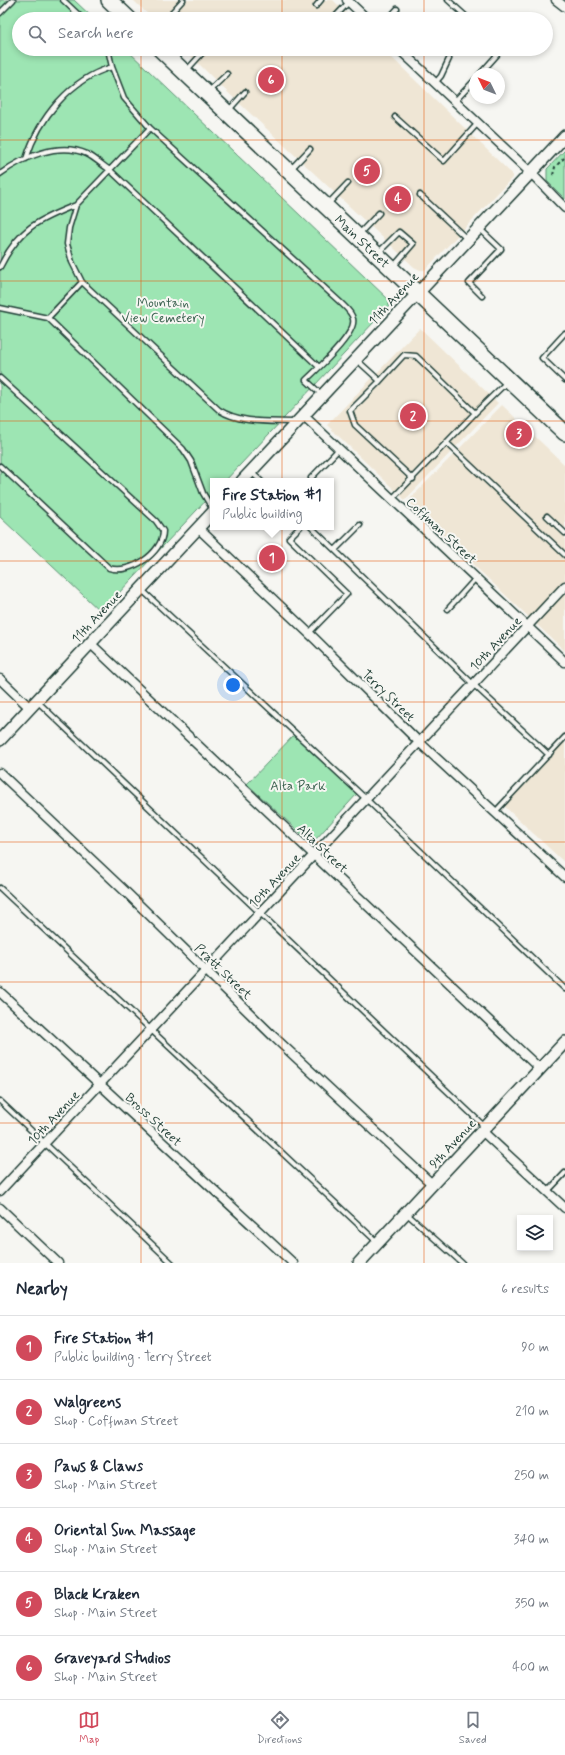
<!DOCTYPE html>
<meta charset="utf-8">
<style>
body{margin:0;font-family:Mynerve,sans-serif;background:#f6f6f7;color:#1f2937}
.controls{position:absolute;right:12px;bottom:12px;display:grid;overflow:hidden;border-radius:0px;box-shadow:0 2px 6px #0003}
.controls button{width:36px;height:36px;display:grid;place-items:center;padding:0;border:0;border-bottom:1px solid #e0e1e3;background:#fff;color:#1f2937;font:20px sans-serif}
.compass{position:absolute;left:469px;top:68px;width:36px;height:36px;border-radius:50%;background:#fff;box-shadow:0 2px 6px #0003;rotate:313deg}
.you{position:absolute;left:233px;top:685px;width:14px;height:14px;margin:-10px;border:3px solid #fff;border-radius:50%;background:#1a73e8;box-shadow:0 0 0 6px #1a73e833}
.badge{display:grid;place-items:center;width:26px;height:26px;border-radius:50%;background:#d1495b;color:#fff;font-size:13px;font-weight:700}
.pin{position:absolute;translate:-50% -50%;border:2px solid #fff;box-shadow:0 1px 4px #0006}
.popup{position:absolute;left:210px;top:478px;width:124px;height:52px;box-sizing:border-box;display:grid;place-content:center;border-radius:0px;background:#fff;filter:drop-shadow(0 1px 3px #0005);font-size:13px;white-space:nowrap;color:#747a83}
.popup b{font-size:15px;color:#1f2937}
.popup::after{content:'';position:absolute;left:50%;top:100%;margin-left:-8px;border:8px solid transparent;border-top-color:#fff}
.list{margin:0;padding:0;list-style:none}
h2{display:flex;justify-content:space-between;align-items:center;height:52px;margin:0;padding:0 16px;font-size:17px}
h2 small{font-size:13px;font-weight:400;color:#747a83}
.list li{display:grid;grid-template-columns:26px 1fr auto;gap:12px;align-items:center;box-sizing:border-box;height:64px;padding:0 16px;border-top:1px solid #e0e1e3}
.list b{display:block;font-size:15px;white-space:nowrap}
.list p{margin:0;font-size:13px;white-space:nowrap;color:#747a83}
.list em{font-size:13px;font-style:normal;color:#747a83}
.icon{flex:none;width:22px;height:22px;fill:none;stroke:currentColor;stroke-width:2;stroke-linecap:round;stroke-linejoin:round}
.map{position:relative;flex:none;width:565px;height:1263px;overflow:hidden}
.search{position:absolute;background:#fff;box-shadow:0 2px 6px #0003;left:12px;right:12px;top:12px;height:44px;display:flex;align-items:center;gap:10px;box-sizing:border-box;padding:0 14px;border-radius:22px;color:#747a83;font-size:15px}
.sheet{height:436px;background:#fff}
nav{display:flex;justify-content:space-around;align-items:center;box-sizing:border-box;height:56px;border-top:1px solid #e0e1e3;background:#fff;font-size:11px;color:#747a83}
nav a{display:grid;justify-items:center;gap:2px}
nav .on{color:#d1495b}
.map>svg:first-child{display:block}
.built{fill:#efe6d5}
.green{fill:#9de5b3;stroke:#5e9174}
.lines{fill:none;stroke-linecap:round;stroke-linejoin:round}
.lane-casing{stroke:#1f3d34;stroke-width:7}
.street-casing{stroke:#1f3d34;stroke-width:11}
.secondary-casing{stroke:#1f3d34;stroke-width:14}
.highway-casing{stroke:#1f3d34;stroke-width:18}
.path{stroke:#1f3d34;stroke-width:2;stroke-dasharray:3 3;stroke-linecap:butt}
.lane{stroke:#f6f6f2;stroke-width:4}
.street{stroke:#f6f6f2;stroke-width:8}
.secondary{stroke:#f6f6f2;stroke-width:11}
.highway{stroke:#f6f6f2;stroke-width:15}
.grid{fill:none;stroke:#e8590c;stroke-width:1;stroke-opacity:0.55}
.labels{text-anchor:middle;stroke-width:4;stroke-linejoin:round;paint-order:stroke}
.street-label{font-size:13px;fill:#1f3d34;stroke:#f6f6f2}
.park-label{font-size:13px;fill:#385f4d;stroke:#f6f6f2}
</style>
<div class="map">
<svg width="565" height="1263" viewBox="0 0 565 1263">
<rect width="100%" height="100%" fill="#f6f6f2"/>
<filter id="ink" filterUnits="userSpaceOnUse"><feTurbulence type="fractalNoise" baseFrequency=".025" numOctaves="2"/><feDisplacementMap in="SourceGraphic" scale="8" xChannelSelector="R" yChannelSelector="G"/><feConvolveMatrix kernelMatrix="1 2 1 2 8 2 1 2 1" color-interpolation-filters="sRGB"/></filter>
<g filter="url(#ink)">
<!-- built -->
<path class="built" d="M133 0H333L352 19H153Z
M184 49H383L512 174V178L425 270H420L414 267 220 85Z
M420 328 498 403 405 500 327 425Z
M502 405 565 465V651L450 543 408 501Z
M565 732V863L501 803Z"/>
<!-- green -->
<path class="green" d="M0 0H74L94 19H19V49H126L389 300V306L225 481H213V493L101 612 0 517Z
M565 150V199L547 181V169Z
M294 735 357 794 316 839 308 840 247 784Z"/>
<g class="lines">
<!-- lane casing -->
<g class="lane-casing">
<path id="lane" d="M63 0 83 19
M448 0 469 19
M316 6 321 0
M173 11 183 0
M0 13 13 0
M176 19 179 16
M333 19 349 2
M388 19 397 9
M108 49 112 67 124 98 150 128
M186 71 206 49
M480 74 497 55 498 49
M435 83 441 76 449 59
M208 92 227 74
M455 101 475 80
M228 111 245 92
M395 117 444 161 478 123
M26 159C39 118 70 79 112 67
M290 170 310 149
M0 174C23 157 59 141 87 154 95 158 102 165 110 170L319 367
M420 195 467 239
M327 205 348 183
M479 228 501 249 469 283 482 296
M359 234 379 213
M378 253 399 232 413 244 393 267
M0 267C19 229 37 220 76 205
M82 282 72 262 67 244 69 228 76 205 150 128 340 302C345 307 352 312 353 319 357 334 317 369 306 380L321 394
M0 308 48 318 183 449 191 461 203 493 213 510
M48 318 82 282 219 410C241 424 270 421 296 422
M565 333 542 358 565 380
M357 360 380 381 350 411 355 425 413 479
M0 378 156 521 163 531C163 553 130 575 109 568L0 466
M380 381 404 355 416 356 475 413 507 382
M447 443 565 555
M251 472 261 481
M311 478 339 449
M392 499 475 413
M547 516 565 533
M300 527 289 538 347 594 309 633
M311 527 473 684 549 755
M335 550 360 525
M141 589 366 799 565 989
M448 609 476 578
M38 702 485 1127
M495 812 565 737
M0 888 377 1242
M0 1101 172 1263
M548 1191 565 1173
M407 1214 462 1263"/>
</g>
<!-- street casing -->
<g class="street-casing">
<path id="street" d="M347 0 367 19
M556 0 565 7
M399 49 531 173 565 208
M303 415 565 662
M198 528 315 639 419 742 565 877
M90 643 540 1069
M0 679 30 708
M0 773 129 895 274 1037 432 1184
M0 992 293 1263
M482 1131 565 1208
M0 1191 565 586
M0 1208 58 1263"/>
</g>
<!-- secondary casing -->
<g class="secondary-casing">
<path id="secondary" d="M242 481 565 136
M0 740 213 512
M359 1263 565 1042"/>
</g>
<!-- highway casing -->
<g class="highway-casing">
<g id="highway">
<path d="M109 0 129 19"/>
<path id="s1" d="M160 49 565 433"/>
</g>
</g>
<!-- path -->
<path class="path" d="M553 175 555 167 565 157"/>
<!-- lane -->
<use href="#lane" class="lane"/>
<!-- street -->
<use href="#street" class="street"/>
<!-- secondary -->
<use href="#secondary" class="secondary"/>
<!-- highway -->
<use href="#highway" class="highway"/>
</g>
</g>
<!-- grid -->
<path class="grid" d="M141 0V19M282 0V19M424 0V19M141 49V1263M282 49V1263M424 49V1263M0 140H565M0 281H565M0 421H565M0 561H565M0 702H565M0 842H565M0 982H565M0 1123H565"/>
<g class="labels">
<!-- street labels -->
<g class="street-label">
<text dy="5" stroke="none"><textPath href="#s1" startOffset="279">Main Street</textPath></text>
<text transform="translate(393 298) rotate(-47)" y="5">11th Avenue</text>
<text transform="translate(442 530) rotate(43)" y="5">Coffman Street</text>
<text transform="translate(96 616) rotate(-47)" y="5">11th Avenue</text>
<text transform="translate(495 643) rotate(-47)" y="5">10th Avenue</text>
<text transform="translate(389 695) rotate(44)" y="5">Terry Street</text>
<text transform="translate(323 848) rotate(44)" y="5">Alta Street</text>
<text transform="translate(274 880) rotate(-47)" y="5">10th Avenue</text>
<text transform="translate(224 971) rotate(44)" y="5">Pratt Street</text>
<text transform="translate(53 1117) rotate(-47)" y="5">10th Avenue</text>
<text transform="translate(154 1119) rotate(43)" y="5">Bross Street</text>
<text transform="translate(452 1143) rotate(-47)" y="5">9th Avenue</text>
</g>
<!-- park labels -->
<g class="park-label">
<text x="163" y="307">Mountain<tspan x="163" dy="15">View Cemetery</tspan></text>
<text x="298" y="790">Alta Park</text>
</g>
</g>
</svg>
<div class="controls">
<button><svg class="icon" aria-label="layers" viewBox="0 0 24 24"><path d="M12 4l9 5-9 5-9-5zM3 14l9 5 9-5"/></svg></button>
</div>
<svg class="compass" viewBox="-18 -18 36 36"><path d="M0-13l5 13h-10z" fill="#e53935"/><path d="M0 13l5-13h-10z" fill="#747a83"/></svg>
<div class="you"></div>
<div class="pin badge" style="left:272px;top:558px">1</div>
<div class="popup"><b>Fire Station #1</b>Public building</div>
<div class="pin badge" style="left:413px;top:416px">2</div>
<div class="pin badge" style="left:519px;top:434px">3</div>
<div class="pin badge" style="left:398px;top:199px">4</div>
<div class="pin badge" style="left:367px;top:171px">5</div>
<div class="pin badge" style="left:271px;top:80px">6</div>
<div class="search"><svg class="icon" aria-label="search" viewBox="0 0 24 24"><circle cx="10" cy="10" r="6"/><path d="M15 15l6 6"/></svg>Search here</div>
</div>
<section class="sheet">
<h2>Nearby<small>6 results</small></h2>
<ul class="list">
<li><span class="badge">1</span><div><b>Fire Station #1</b><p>Public building · Terry Street</p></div><em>90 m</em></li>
<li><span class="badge">2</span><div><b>Walgreens</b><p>Shop · Coffman Street</p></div><em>210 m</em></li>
<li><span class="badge">3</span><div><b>Paws &amp; Claws</b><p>Shop · Main Street</p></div><em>250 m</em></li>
<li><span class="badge">4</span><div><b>Oriental Sun Massage</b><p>Shop · Main Street</p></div><em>340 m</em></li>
<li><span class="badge">5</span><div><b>Black Kraken</b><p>Shop · Main Street</p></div><em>350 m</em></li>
<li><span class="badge">6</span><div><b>Graveyard Studios</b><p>Shop · Main Street</p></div><em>400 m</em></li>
</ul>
</section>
<nav>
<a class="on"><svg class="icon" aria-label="map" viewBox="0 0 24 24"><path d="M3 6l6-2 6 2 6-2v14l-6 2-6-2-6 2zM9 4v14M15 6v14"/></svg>Map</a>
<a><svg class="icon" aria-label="directions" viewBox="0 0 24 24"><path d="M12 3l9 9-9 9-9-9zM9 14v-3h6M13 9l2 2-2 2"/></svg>Directions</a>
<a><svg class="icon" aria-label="saved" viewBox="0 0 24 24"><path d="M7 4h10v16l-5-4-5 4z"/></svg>Saved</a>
</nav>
